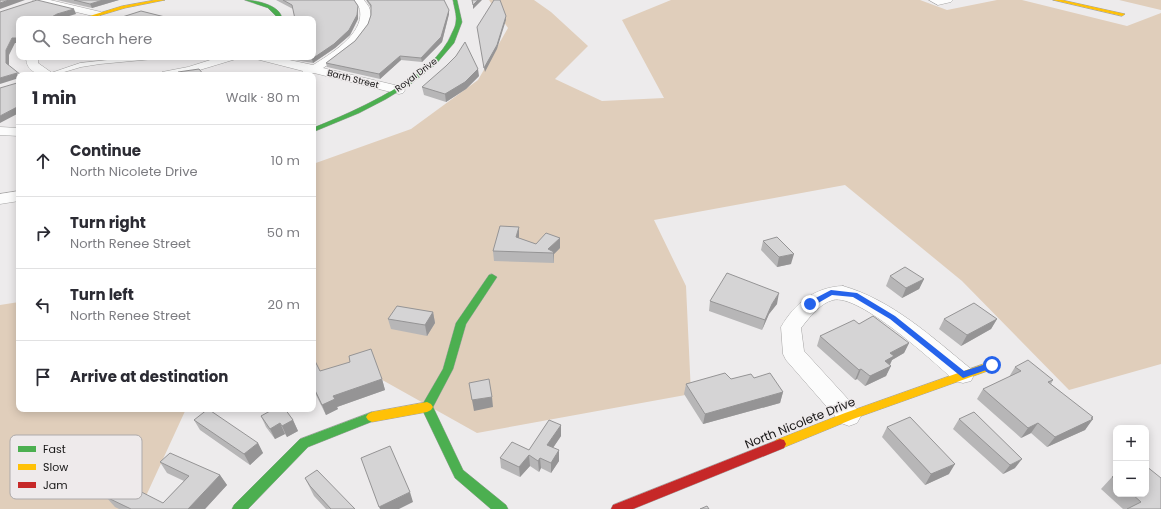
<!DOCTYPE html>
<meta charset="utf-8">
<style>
body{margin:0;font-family:Poppins,sans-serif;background:#f7f7f7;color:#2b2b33}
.controls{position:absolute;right:12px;bottom:12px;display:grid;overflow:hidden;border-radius:8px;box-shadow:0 2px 10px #0003}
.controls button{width:36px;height:36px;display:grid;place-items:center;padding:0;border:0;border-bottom:1px solid #e1e1e2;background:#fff;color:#2b2b33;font:20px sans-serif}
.stop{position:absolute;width:12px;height:12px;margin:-9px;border:3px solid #2563eb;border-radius:50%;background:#fff}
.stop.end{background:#2563eb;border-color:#fff;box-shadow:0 1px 4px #0008}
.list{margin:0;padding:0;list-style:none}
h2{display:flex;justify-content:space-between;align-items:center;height:52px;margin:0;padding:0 16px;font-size:17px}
h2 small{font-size:13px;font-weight:400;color:#7c7c81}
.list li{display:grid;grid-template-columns:26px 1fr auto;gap:12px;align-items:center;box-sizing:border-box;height:72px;padding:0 16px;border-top:1px solid #e1e1e2}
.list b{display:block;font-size:15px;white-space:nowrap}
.list p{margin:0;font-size:13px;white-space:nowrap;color:#7c7c81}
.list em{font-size:13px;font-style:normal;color:#7c7c81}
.icon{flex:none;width:22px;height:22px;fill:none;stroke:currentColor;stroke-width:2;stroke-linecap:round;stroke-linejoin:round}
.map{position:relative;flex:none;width:1161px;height:509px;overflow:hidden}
.search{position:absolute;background:#fff;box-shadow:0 2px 10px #0003;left:16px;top:16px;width:300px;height:44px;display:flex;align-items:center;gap:10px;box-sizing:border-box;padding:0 14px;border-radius:8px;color:#7c7c81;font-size:15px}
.panel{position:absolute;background:#fff;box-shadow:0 2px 10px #0003;left:16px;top:72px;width:300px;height:340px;border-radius:8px}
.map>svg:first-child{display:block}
.green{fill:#e0cebb}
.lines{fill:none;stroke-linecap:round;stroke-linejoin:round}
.lane-casing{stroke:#a5a4a4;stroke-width:1}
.street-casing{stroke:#a5a4a4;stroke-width:1}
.fast-casing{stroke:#a5a4a4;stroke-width:1}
.slow-casing{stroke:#a5a4a4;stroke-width:1}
.jam-casing{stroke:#a5a4a4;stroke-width:1}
.lane{fill:#fcfcfc;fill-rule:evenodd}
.street{fill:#fcfcfc;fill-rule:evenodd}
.fast{fill:#4caf50;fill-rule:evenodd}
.slow{fill:#ffc107;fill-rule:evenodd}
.jam{fill:#c62828;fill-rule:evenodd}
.wall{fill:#b7b6b7}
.shaded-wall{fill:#959495}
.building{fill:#d5d4d5;stroke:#959495}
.route{fill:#2563eb}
.labels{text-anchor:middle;stroke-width:3;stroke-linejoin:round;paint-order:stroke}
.far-street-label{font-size:9px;fill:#161515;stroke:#eeeaeb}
.near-street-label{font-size:12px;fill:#161515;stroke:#eeeaeb}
.key{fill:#eeeaeb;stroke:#adaaab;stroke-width:1}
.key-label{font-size:11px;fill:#161515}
</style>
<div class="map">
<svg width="1161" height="509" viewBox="0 0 1161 509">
<rect width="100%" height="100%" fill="#edebec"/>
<!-- green -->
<path class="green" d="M489 0H534L551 12 588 46 555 79 602 101 664 98 622 20 671 0H920L947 10 997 0H1022L1127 26 1161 13V364L1069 390 962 281 845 185 654 220 686 286 691 394 477 433 368 372 313 379V164L411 129 478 80 508 28Z
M1119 0H1161V10Z
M19 302V409H186L140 509H0V305Z"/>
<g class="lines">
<!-- lane casing -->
<g class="lane-casing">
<path id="lane" d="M135 57H156L153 59 100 64 81 67 54 75H45L80 63Z"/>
</g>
<!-- street casing -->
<g class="street-casing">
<path id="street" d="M33 0H50L101 12 102 14 97 17 35 2Z
M354 0H364C366 3 370 7 370 11 376 33 340 58 323 68L403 87 405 90 403 93 399 94 314 73 306 75 302 72 303 71 256 59 254 57H275L313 65C329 55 364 34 360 11 360 7 356 3 354 0Z
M929 0H953L951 2 938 5Z
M26 57H38V63L55 75C41 75 26 74 26 57Z
M220 57H238L236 59 183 75H160L162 72 188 67Z
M0 127 19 128V136L0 135Z
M19 191V201L0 204V194Z
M843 286C892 300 932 337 971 369L974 375 971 381 963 383 955 381C935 363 859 293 833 300 820 303 809 318 801 328L804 351 857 409 861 416 857 423 849 426 841 423 786 360 783 354 781 327C795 303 815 287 843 286Z"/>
</g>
<!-- fast casing -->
<g class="fast-casing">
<path id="fast" d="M245 0C255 0 281 5 282 19H276V16L268 8Z
M453 0H457L462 22 454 43 436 64 412 83 386 99 359 113 313 132V128C355 111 435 77 452 33 454 29 456 25 456 21 457 15 454 7 453 0Z
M492 274 497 277 466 324 453 369 433 407 463 470 506 505 508 509H491L455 478 421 407 443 369 456 323 489 275Z
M372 412 376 414 378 417 376 420 308 447 248 509H232L234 505 300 439Z"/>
</g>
<!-- slow casing -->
<g class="slow-casing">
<path id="slow" d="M155 0H165L125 8 88 19H80L122 6Z
M1053 0H1062L1125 14 1122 16Z
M992 361 996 362 997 365 996 368 853 419 780 449 776 448 774 444 776 440 845 413Z
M427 402 431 404 433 407 431 410 427 412 372 422 368 420 366 417 368 414 372 412Z"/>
</g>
<!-- jam casing -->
<g class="jam-casing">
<path id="jam" d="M780 439 784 440 786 444 784 448 633 509H611L613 505Z"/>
</g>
<!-- lane -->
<use href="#lane" class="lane"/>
<!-- street -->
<use href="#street" class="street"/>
<!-- fast -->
<use href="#fast" class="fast"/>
<!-- slow -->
<use href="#slow" class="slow"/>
<!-- jam -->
<use href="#jam" class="jam"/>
</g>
<!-- wall -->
<path class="wall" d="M57 0H119L92 8Z
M276 0H354L358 10V19L350 35 335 48 313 63 277 57H313L293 9Z
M366 0H444L449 14 442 42 422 62 401 60 380 79 327 67 326 63 355 41 368 24 371 15V8Z
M479 76 466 89 446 102 424 95 422 87Z
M519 238 536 244 560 248 554 254V263L494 261 493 251Z
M763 241 791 264 777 267 761 250Z
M890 276 924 279 919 289 902 298 886 286Z
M710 301 777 304 769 314 762 330 709 311Z
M433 312 435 323 427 336 391 329 388 319Z
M944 319H997L991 329 961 346 939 329Z
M859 324 909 343 904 353 892 360 886 376 865 386 857 379 855 380 817 346 820 336Z
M313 359 320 371 382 379 385 390 337 407 338 409 326 415 313 389Z
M1015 367 1053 380 1051 384 1092 419 1085 430 1047 447 1031 433 1021 438 977 399 983 389 1009 377Z
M754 378 783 392 780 403 703 424 684 394 686 384 731 379Z
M266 409H285L293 420 298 431 287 437 285 434 275 439 266 427 261 416 269 412Z
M959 419 1015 468 1003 474 953 429Z
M194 420 258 443 263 453 250 465 200 430Z
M561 425V436L553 448 559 461 551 473 541 468 539 472 530 466 520 477 501 468 500 458 529 450Z
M887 427 949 474 925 485 882 437Z
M160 462 220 475 227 485 205 509H119L115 507 106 497 163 503 184 481 167 473Z
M1116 474V494H1146L1161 509H1123L1101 489 1112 477Z
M305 478 355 509H326L314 496Z"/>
<!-- shaded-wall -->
<path class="shaded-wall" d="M9 0H25L0 9V3Z
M103 0H119L92 8 90 4Z
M478 0H482L473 9V5Z
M358 6V19L350 35 335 48 313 63 312 59Z
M74 9 76 14 59 19H48L57 14Z
M449 10V14L442 42 422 62 421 58Z
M506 16V20L497 49 485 72 484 68Z
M19 36V43H15L9 55V69L6 63V50L12 38Z
M400 56 401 60 380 79 379 74Z
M478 69 479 76 466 89 446 102 445 94Z
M17 73 19 78 0 84V78Z
M19 106V113L0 123V116Z
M519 227V237L517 247 516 237Z
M560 238V248L554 254V263L553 253 548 249Z
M794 254 791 264 777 267 779 257Z
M924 279 919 289 902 298 906 288Z
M779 293 777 304 769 314 762 330 765 320 772 304Z
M433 312 435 323 427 336 425 325Z
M997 319 991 329 961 346 967 335Z
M909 343 904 353 892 360 889 366H891L886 376 865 386 870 376 885 361 890 353Z
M861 369 857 379 855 380 859 370Z
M382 379 385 390 337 407 338 409 326 415 322 405 333 396Z
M783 392 780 403 703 424 705 414Z
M492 397 493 407 474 411 472 400Z
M1093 417 1091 420 1093 419 1085 430 1047 447 1055 437Z
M293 420 298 431 287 437 282 426Z
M280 423 285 434 275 439 270 429Z
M1038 423 1031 433 1021 438 1028 428Z
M561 425V436L548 455 547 445Z
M258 443 263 453 250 465 244 454Z
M559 450V461L551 473V463Z
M529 455 530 466 520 477 519 467Z
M540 458 541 468 539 472 538 461Z
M1022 459 1015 468 1003 474 1010 465Z
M955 464 949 474 925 485 931 474Z
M220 475 227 485 205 509H188Z
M410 492 413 502 399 509H380L379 507Z"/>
<!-- building -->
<path class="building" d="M0 0H9L0 3Z
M37 0 74 9 57 14 48 19H19V36L16 38H12L6 50V63L21 75H19V106L0 116V88L17 83V73L0 78V12Z
M74 0H103L90 4Z
M283 0H354L358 6 357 15 349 30 334 44 312 59 300 57H313V19H295L292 5Z
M367 0H444L449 10 441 37 421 58 400 56 379 74 326 63 355 41 368 24 371 15V5Z
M472 0H478L473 5Z
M494 0H500L506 16 497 45 484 68 477 27Z
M141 11 173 19H116Z
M465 42 478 69 465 82 445 94 422 87 446 66 456 56Z
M199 69 204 75H178V72Z
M500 226 519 227 516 237 536 244 546 233 560 238 548 249 554 252 553 253 493 251Z
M777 237 794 254 779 257 763 241Z
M905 267 924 279 906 288 890 276Z
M727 273 779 293 772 304 765 320 710 301Z
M974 303 997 319 967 335 944 319Z
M397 306 433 312 425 325 388 319Z
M873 316 909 343 890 353 894 356 885 361 891 366 870 376 861 369 859 370 820 336 854 320 859 324Z
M371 349 382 379 333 396 335 399 322 405 313 386V359H314L320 371 350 362 349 356Z
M1028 360 1053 380 1048 382 1093 417 1091 418 1093 419 1055 437 1038 423 1028 428 983 389 1021 371 1015 367Z
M725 373 731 379 751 374 754 378 770 373 783 392 705 414 686 384Z
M489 379 492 397 472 400 469 383Z
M208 409 258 443 244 454 194 420Z
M269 409H285L293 420 282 426 280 423 270 429 261 416 270 411Z
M974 412 1022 459 1010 465 959 419Z
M910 417 955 464 931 474 887 427Z
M549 420 561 425 547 445 559 450 551 463 540 458 538 461 529 455 519 467 500 458 512 442 529 450Z
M390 446 410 492 379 507 361 458Z
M170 453 220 475 188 509H131L106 497 122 482 163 503 189 476 160 462Z
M1146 466 1161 478V509H1127L1141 502 1132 494H1146Z
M317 470 355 509H331L310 486 305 478Z
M1116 474V480L1112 477Z
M707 506 709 509H700Z"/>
<!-- route -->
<path class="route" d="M831 290 857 293 895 316 964 371 992 362 996 365 995 367 963 378 890 319 853 297 832 295 813 306H808V302Z"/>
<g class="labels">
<!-- far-street labels -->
<g class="far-street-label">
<text transform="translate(416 75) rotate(-37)" y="3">Royal Drive</text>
<text transform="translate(353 79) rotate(14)" y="3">Barth Street</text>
</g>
<!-- near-street labels -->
<g class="near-street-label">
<text transform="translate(800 423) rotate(-22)" y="4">North Nicolete Drive</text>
</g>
</g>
<!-- legend -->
<rect x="10" y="435" width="132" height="64" rx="6" class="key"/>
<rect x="18" y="446" width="18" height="6" fill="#4caf50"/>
<rect x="18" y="464" width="18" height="6" fill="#ffc107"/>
<rect x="18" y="482" width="18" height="6" fill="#c62828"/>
<g class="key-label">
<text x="43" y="453">Fast</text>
<text x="43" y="471">Slow</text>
<text x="43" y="489">Jam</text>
</g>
</svg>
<div class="controls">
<button>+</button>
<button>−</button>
</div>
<div class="stop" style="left:992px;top:365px"></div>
<div class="stop end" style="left:810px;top:304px"></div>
<div class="search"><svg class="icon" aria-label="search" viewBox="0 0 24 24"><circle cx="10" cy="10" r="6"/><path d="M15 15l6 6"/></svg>Search here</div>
<section class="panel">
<h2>1 min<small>Walk · 80 m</small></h2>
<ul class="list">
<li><svg class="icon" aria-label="ahead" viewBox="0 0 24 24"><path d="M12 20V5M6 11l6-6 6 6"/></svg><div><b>Continue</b><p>North Nicolete Drive</p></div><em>10 m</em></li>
<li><svg class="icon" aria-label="right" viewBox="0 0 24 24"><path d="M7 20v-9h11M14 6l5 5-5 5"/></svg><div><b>Turn right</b><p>North Renee Street</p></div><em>50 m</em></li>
<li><svg class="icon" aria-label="left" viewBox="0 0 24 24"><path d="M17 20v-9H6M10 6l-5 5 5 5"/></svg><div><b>Turn left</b><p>North Renee Street</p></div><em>20 m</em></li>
<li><svg class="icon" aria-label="arrive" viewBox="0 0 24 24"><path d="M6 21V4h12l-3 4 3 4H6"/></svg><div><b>Arrive at destination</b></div></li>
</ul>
</section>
</div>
